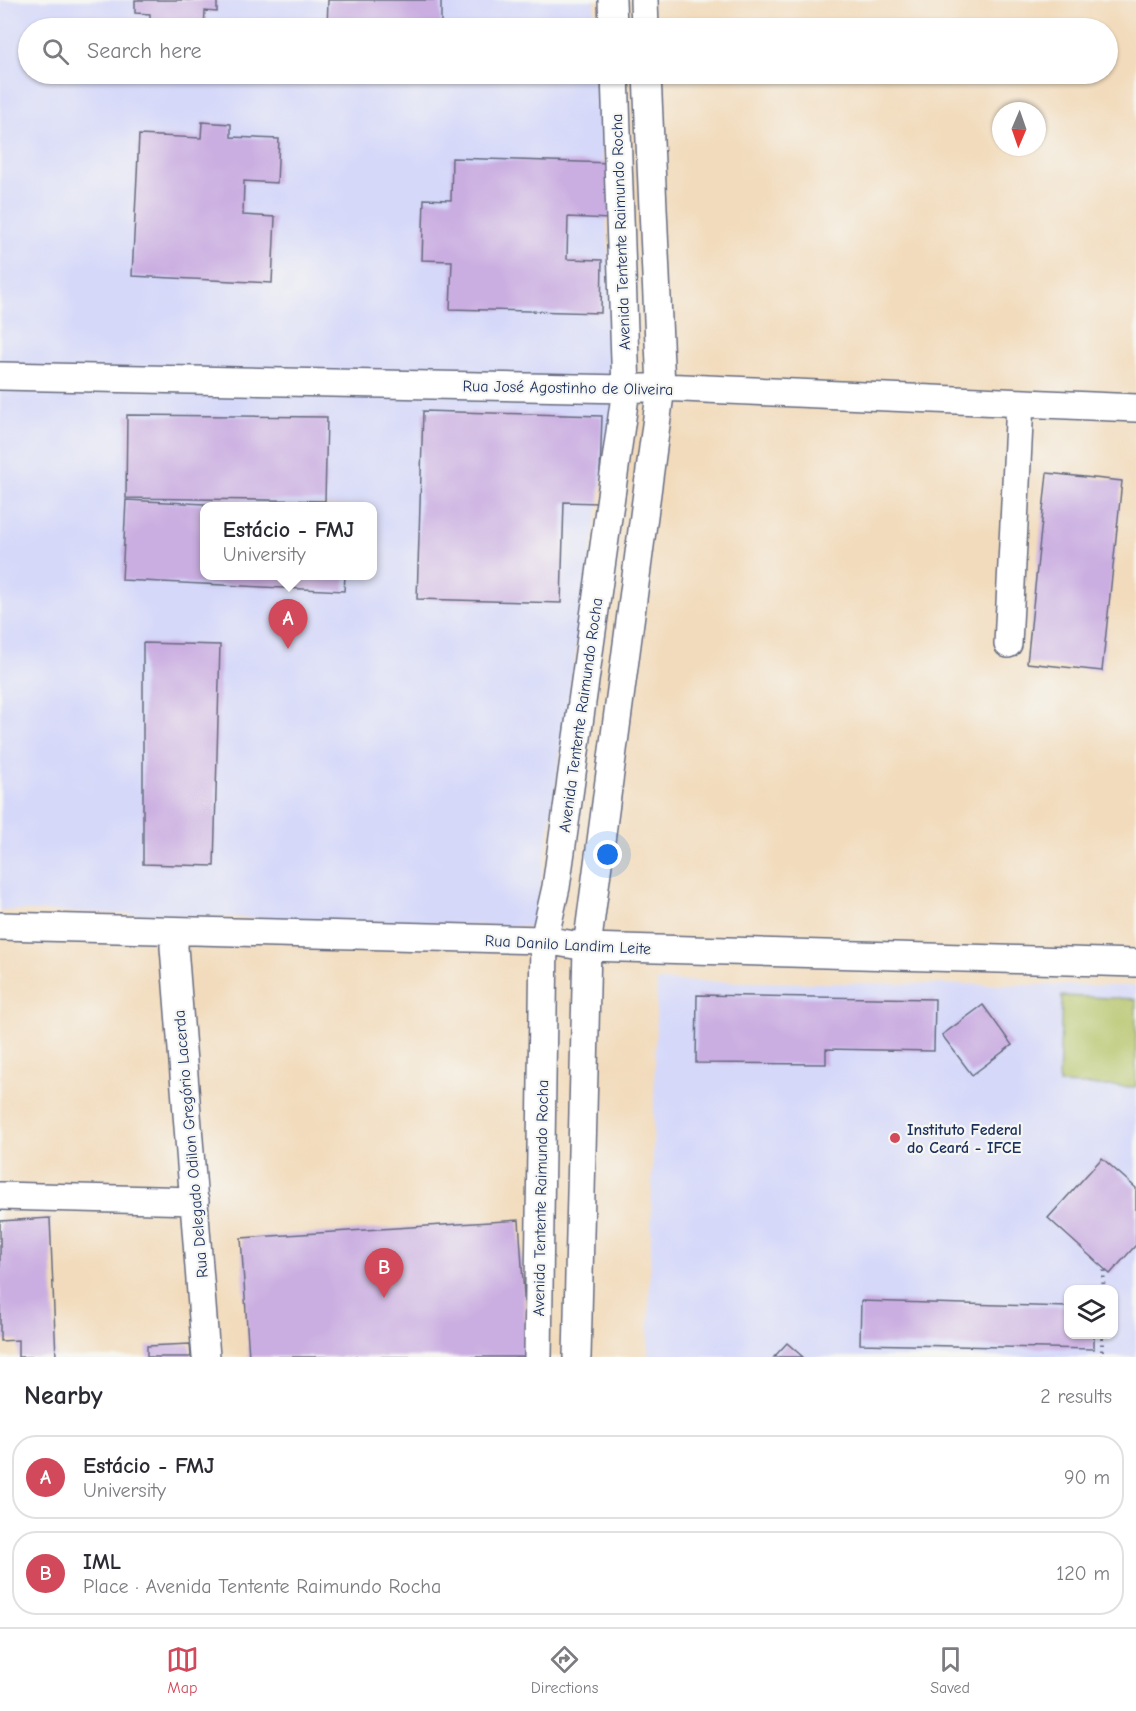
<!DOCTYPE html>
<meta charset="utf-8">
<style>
body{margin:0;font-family:"Comic Neue",sans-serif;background:#f2f2f3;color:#2b2b33}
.controls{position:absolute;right:18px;bottom:18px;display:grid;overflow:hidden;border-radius:12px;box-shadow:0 2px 4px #0004}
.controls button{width:54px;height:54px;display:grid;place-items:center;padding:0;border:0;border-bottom:2px solid #e1e1e2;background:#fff;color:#2b2b33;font:30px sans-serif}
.compass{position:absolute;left:992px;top:102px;width:54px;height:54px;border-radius:50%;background:#fff;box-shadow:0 2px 4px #0004;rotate:182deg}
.you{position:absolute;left:608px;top:855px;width:21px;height:21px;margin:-15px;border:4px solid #fff;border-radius:50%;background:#1a73e8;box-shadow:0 0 0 9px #1a73e833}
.badge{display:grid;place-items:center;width:39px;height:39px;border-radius:50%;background:#d1495b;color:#fff;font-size:20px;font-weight:700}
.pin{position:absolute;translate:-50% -50px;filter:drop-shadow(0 2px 3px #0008)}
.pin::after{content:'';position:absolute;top:32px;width:21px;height:18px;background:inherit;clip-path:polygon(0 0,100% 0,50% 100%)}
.popup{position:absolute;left:200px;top:502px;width:177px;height:78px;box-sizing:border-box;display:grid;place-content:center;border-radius:12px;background:#fff;filter:drop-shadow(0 2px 4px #0005);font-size:20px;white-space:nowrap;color:#7c7c81}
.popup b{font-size:22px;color:#2b2b33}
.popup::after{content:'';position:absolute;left:50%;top:100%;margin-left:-12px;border:12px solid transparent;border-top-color:#fff}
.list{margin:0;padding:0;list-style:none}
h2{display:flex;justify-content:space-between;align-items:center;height:78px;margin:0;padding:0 24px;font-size:26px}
h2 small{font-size:20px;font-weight:400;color:#7c7c81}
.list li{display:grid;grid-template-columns:39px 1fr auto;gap:18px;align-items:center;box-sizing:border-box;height:84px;margin:0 12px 12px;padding:0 12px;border:2px solid #e1e1e2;border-radius:24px}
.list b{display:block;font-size:22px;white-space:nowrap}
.list p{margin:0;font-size:20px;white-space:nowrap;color:#7c7c81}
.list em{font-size:20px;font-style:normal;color:#7c7c81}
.icon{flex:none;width:33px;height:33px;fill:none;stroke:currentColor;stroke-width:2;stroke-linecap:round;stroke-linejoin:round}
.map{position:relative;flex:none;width:1136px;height:1357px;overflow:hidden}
.search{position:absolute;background:#fff;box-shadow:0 2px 4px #0004;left:18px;right:18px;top:18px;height:66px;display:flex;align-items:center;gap:15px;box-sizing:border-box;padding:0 21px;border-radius:33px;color:#7c7c81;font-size:22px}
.sheet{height:270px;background:#fff}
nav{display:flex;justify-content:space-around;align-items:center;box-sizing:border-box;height:84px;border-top:2px solid #e1e1e2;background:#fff;font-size:16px;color:#7c7c81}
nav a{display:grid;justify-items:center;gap:3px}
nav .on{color:#d1495b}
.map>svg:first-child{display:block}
.built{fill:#d5d8f9;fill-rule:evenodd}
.green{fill:#b4c366;stroke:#687962;stroke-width:1.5}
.building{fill:#caaee1}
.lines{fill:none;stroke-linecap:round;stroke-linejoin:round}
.minor-casing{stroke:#666b7f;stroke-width:30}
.path{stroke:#666b7f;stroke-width:4;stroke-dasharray:1.5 4.5;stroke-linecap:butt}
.minor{stroke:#fff;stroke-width:27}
.poi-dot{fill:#d1495b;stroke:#f6f6f2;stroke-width:2}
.labels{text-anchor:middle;stroke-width:4.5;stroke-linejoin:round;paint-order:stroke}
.street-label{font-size:16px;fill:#1b2f5e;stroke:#f6f6f2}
.poi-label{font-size:16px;font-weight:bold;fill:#1b2f5e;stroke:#f6f6f2;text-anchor:start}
</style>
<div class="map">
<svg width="1136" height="1357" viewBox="0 0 1136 1357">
<rect width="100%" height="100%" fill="#f6f6f2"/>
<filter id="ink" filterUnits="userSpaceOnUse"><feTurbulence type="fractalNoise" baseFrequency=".0167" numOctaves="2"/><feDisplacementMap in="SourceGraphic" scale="12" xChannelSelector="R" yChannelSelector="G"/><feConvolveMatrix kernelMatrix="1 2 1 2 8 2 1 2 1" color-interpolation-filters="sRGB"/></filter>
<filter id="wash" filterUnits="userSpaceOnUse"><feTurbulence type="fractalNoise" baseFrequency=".008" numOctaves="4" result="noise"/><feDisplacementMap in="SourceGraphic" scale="24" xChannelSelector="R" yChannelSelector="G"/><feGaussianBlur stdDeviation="1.35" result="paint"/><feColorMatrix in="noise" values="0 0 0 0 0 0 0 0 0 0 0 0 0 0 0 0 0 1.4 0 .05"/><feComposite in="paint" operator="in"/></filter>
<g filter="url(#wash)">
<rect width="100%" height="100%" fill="#f2dbbc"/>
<!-- built -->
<path class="built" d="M0 0H594L595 28H28V74H598L616 388 534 927 0 910ZM204 506H372V576H204Z
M657 981 1136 986V1357H648ZM1068 1290H1114V1334H1068Z"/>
<!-- green -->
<path class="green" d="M1062 996 1136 999V1087L1059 1084Z"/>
<g id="blocks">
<!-- building -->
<path class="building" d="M135 0H217V12L205 11 204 28H150V14L135 13Z
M328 0H441V28H327Z
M588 22V28H503L502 24Z
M202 122 231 124V137L279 139 277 183 244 181 243 215 275 217 272 283 132 276 139 135 201 138Z
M452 158 612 163 610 219 568 217 567 259 602 260 601 313 450 309 452 261 422 260 424 199 451 200Z
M423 411 602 416 599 503 564 502 561 603 417 599Z
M127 415 327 417 325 501 126 498Z
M1047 473 1122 481 1102 671 1027 663Z
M126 500 225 505V506H204V576H345L344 591 122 580Z
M143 643 220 645 214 866 143 864Z
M697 995 935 999 934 1051 826 1049V1064L696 1063Z
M983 1005 1012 1045 972 1075 942 1035Z
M1102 1158 1136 1188V1245L1110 1274 1048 1218Z
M50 1218 56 1357H18V1340L0 1341V1221Z
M519 1220 528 1357H249L241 1238Z
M861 1301 1068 1307V1334H1094V1349L860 1344Z
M787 1343 803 1357H774Z
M190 1344 191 1357H147V1346Z"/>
</g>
</g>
<g filter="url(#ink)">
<use href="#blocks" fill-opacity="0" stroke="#666b7f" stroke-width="1.5"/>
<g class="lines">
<!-- minor casing -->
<g class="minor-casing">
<path id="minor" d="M612 0 613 28
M644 0 645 28
M0 376 626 389 661 387 1136 408
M1008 644 1020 403
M0 926 544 940 587 947 1136 963
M175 931 174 947 206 1357
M0 1196 195 1201
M538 1357 544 940 556 887 626 389 615 74
M577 1357 587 947 661 387 647 74"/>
</g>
<!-- path -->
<path class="path" d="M1103 1290 1104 1268
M1102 1357V1334"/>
<!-- minor -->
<use href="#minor" class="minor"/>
</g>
</g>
<!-- markers -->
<circle class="poi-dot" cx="895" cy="1138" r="6"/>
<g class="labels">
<!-- street labels -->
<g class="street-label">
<text transform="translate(620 232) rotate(-92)" y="6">Avenida Tentente Raimundo Rocha</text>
<text transform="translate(568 387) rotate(1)" y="6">Rua José Agostinho de Oliveira</text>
<text transform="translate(580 715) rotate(-82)" y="6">Avenida Tentente Raimundo Rocha</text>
<text transform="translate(568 944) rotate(3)" y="6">Rua Danilo Landim Leite</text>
<text transform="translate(190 1144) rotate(-95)" y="6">Rua Delegado Odilon Gregório Lacerda</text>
<text transform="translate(540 1198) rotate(-89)" y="6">Avenida Tentente Raimundo Rocha</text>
</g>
<!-- poi labels -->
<g class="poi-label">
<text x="907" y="1135">Instituto Federal<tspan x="907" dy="18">do Ceará - IFCE</tspan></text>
</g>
</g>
</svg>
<div class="controls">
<button><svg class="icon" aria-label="layers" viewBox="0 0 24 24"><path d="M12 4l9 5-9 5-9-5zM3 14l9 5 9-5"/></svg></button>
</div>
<svg class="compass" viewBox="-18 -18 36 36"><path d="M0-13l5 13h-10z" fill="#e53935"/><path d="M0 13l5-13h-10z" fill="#7c7c81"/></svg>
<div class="you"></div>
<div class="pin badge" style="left:288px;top:649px">A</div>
<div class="popup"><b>Estácio - FMJ</b>University</div>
<div class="pin badge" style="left:384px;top:1298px">B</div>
<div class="search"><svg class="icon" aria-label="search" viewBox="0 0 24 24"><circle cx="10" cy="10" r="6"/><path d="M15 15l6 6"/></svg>Search here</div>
</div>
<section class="sheet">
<h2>Nearby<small>2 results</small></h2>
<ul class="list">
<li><span class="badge">A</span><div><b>Estácio - FMJ</b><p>University</p></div><em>90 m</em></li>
<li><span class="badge">B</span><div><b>IML</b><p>Place · Avenida Tentente Raimundo Rocha</p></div><em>120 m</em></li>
</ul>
</section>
<nav>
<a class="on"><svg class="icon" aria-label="map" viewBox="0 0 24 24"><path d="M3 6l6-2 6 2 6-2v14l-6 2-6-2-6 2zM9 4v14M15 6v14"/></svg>Map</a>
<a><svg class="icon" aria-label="directions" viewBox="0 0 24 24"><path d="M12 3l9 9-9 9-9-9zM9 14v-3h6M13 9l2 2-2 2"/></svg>Directions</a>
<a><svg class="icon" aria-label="saved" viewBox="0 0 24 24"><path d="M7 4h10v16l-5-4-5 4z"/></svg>Saved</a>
</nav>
